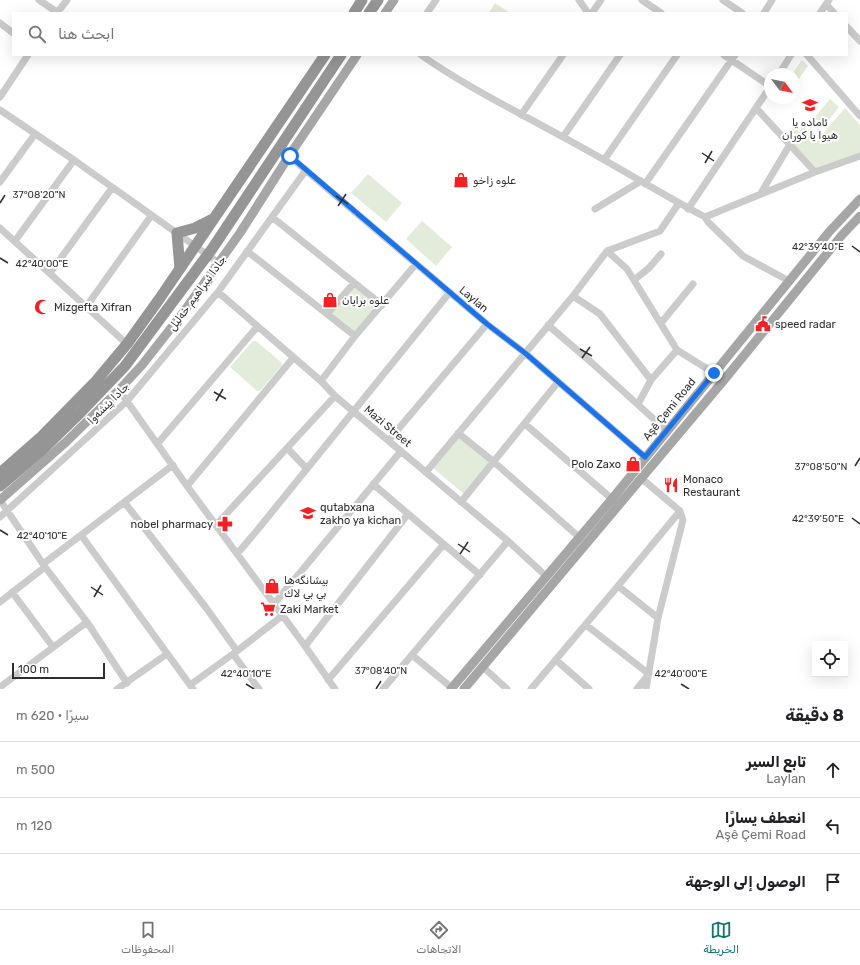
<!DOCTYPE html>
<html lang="ar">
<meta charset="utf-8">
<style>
body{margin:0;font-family:Rubik,"Noto Sans Arabic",sans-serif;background:#f6f6f6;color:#202124;direction:rtl}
.controls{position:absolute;right:12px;bottom:12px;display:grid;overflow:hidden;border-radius:0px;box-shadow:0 4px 16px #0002}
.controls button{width:36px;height:36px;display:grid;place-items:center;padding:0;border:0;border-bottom:1px solid #e0e0e0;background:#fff;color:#202124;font:20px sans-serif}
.compass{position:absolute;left:764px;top:68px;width:36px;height:36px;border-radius:50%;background:#fff;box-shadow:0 4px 16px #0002;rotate:122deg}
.scale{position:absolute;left:12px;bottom:10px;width:93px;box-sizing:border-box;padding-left:4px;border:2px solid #2e2e2e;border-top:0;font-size:11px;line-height:14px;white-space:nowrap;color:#2e2e2e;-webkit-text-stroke:3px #fff;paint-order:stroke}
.stop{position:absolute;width:12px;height:12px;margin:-9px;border:3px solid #1a73e8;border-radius:50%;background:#fff}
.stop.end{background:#1a73e8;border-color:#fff;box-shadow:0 1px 4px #0008}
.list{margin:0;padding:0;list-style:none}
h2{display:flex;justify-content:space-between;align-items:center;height:52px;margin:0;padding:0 16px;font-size:17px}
h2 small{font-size:13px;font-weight:400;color:#757577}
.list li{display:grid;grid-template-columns:26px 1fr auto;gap:12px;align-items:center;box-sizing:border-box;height:56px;padding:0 16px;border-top:1px solid #e0e0e0}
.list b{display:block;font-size:15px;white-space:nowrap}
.list p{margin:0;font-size:13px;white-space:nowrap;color:#757577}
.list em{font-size:13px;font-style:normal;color:#757577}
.icon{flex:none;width:22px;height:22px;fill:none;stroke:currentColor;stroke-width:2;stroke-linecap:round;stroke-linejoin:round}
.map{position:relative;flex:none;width:860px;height:689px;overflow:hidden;direction:ltr}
.search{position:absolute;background:#fff;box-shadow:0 4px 16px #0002;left:12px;right:12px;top:12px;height:44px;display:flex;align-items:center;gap:10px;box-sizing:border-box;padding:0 14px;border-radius:0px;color:#757577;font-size:15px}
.sheet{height:220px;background:#fff}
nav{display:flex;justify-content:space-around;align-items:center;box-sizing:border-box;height:56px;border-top:1px solid #e0e0e0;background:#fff;font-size:11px;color:#757577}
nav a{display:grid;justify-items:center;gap:2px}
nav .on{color:#0f766e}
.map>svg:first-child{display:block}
.green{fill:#e3ecda}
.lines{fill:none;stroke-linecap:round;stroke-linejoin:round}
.minor{stroke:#cbcbcb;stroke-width:7}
.major{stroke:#a6a6a6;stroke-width:9}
.highway{stroke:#959595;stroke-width:11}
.route{stroke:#1a73e8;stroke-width:5}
.ticks{fill:none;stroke:#2e2e2e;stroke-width:1.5}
.labels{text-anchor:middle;stroke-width:4;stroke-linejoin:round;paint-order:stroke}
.poi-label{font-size:11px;fill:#2e2e2e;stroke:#fff;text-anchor:start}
.street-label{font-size:11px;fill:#2e2e2e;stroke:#fff}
.ticks-label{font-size:10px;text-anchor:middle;fill:#2e2e2e;stroke:#fff;stroke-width:4;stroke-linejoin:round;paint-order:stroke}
</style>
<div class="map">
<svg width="860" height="689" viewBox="0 0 860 689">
<rect width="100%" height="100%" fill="#fff"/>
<!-- green -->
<path class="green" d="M495 3 510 13H489Z
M802 60 808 66 798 80 794 77V74H792Z
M830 99 839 107 824 126 814 118Z
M845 108 860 125V153L817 169 785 136 793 127 799 132 803 126 819 138Z
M368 174 402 203 386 222 351 193Z
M422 221 452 247 436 266 406 239Z
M354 286 377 305 354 332 331 313Z
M253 341H256L281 362 282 365 260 391H257L230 367Z
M459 436 490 462 464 494 433 468Z"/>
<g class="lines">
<!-- minor -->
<path class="minor" d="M39 0 57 12
M579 0 588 13
M642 0 661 13
M723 0 742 13
M826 4 834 13
M57 13 67 0
M427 13 436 0
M592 13 601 0
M764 13 772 0
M820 13 829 0
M0 23 13 33
M847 27 860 41
M421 55C465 86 514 110 561 136 610 162 656 191 705 217L708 222 743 256 789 281
M724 55 770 86
M807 55 860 116
M779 74 791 55
M0 97 28 55
M756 108 815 172
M0 110 74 160 219 263
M521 115 563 55
M563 137 620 55
M289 156 487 324 525 353 645 457
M604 160 677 55
M0 182 35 134
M645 184 735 55
M761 193 789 146
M595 209 641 181
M688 209 770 87
M272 217 382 305
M705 217 815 172 860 156
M0 228 127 344
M15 241 74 160
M247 251 355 336
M607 251 616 259 627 269 677 350 714 373
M50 273 112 188
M634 280 649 268 661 254
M218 292 321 381 335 396 508 541 546 576
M573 296 600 314 651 380
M86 307 151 216
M327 314 354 283
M661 323 693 284
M548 325 592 363 667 431
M321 381 355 336 416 264
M119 390 187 486 305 646 335 689
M638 404 651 380 677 350
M525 424 612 499
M458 433 494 462 579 537
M389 440 487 324
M158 443 257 327
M287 448 307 469
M426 472 573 296 607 251 660 231 679 203
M641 478 680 511 683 520 658 618 646 689
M373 484 480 575
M187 486 293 358
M0 500 45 567 87 622 127 683
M461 502 558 382
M125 503 207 609 237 651
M0 517 127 401 218 292 306 170
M216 525 335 396
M81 535 193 689
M237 554 259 528 450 292
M43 564 173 465
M618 586 658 618
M12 592 53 647
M0 602 45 567
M277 608 274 604 401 451
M586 625 649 674 637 689
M305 646 408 514
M233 654 259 689
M412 655 452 688
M556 660 589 689
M483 667 507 689
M328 680 444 544
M190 685 237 651 282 616
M0 687 87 622
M117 689 167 654
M383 689 508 541
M531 689 618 586 680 511"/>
<!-- major -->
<path class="major" d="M385 13 394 0
M0 500 66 442 119 390 142 365 182 314 240 233 289 156 357 55
M451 689 612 499 829 232 860 199
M464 689 724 380 842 235 860 216"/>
<!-- highway -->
<path class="highway" d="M354 13 362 0
M369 13 378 0
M180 269 177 233 195 228 213 219
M0 473 40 438 96 381 127 344 160 298 325 55
M0 486 41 451 80 413 125 366 212 249 341 55"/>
</g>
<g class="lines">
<!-- route -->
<path class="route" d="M290 156 487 324 525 353 645 457 714 373"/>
</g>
<!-- ticks -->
<path class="ticks" d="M702 153 714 161M705 163 712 151M336 196 348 204M0 203 5 195M338 206 346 194M852 246 860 252M0 258 8 263M580 349 592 356M582 358 590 347M214 392 226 399M216 401 223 389M855 466 860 458M852 518 860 524M0 530 8 535M458 544 470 552M460 554 468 542M91 587 103 595M94 597 101 585M246 684 254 689M681 684 689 689M376 689 381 681"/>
<!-- icons -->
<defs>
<g id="school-bare" transform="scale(1.2)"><path d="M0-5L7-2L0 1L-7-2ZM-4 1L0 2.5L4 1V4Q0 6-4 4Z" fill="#f32123" stroke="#fff" stroke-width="2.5" paint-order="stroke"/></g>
<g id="shop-bare" transform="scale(1.2)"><path d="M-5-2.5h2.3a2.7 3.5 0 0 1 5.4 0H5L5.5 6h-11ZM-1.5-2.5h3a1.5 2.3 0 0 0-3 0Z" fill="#f32123" stroke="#fff" stroke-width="2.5" paint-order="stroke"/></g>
<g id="mosque-bare" transform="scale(1.2)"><path d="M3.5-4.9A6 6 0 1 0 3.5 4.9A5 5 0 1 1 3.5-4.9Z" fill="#f32123" stroke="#fff" stroke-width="2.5" paint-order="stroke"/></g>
<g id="civic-bare" transform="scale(1.2)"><path d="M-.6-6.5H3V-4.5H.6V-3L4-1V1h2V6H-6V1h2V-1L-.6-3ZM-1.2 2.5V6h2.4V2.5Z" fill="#f32123" stroke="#fff" stroke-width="2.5" paint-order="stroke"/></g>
<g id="restaurant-bare" transform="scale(1.2)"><path d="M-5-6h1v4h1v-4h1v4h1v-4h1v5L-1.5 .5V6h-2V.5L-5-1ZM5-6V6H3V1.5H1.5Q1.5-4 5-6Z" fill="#f32123" stroke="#fff" stroke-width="2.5" paint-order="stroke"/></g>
<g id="pharmacy-bare" transform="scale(1.2)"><path d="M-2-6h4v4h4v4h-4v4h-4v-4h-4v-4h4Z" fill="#f32123" stroke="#fff" stroke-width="2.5" paint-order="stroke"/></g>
<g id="supermarket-bare" transform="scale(1.2)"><path d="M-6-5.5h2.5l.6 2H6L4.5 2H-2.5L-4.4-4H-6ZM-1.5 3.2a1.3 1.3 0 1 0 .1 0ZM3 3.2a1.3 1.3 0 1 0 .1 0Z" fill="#f32123" stroke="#fff" stroke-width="2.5" paint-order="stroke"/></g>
</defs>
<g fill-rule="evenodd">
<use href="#school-bare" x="810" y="105"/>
<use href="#shop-bare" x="461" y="180"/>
<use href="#shop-bare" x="330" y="300"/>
<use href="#mosque-bare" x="42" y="307"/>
<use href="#civic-bare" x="763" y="324"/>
<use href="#shop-bare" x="633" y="464"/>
<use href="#restaurant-bare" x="671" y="485"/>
<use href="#school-bare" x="308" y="513"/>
<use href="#pharmacy-bare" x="225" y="524"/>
<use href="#shop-bare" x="272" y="586"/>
<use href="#supermarket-bare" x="268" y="609"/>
</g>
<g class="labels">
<!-- poi labels -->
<g class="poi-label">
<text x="810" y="126" text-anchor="middle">ئاماده یا<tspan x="810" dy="13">هیوا یا کوران</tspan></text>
<text x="473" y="184">علوه زاخو</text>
<text x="342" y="304">علوه برايان</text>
<text x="54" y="311">Mizgefta Xifran</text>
<text x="775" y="328">speed radar</text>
<text x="621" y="468" text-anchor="end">Polo Zaxo</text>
<text x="683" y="483">Monaco<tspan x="683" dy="13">Restaurant</tspan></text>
<text x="320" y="511">qutabxana<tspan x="320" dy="13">zakho ya kichan</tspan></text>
<text x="213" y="528" text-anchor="end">nobel pharmacy</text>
<text x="284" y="584">بيشانگه‌ها<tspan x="284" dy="13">بي بي لاك</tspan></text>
<text x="280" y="613">Zaki Market</text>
</g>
<!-- street labels -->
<g class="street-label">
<text transform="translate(197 293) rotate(-54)" y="4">جادا ئیبراهیم خەلیل</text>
<text transform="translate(474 299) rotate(40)" y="4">Laylan</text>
<text transform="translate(108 403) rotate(-45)" y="4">جادا پێشەوا</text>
<text transform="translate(669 409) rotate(-51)" y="4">Aşê Çemi Road</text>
<text transform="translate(388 426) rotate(40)" y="4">Mazi Street</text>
</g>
</g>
<g class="ticks-label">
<text x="39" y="198">37°08'20"N</text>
<text x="818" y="250">42°39'40"E</text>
<text x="42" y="267">42°40'00"E</text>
<text x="821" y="470">37°08'50"N</text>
<text x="818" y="522">42°39'50"E</text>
<text x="42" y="539">42°40'10"E</text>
<text x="381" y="674">37°08'40"N</text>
<text x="246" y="677">42°40'10"E</text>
<text x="681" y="677">42°40'00"E</text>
</g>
</svg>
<div class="controls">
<button><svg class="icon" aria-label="locate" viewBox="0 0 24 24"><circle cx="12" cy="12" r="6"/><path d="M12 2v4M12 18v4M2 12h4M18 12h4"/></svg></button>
</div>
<svg class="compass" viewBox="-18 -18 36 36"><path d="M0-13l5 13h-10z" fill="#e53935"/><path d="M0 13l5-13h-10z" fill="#757577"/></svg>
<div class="scale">100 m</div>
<div class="stop" style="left:290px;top:156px"></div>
<div class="stop end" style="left:714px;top:373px"></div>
<div class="search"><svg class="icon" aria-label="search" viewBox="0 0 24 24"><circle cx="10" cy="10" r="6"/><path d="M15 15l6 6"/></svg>ابحث هنا</div>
</div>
<section class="sheet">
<h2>8 دقيقة<small>سيرًا · 620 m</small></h2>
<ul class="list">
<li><svg class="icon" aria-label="ahead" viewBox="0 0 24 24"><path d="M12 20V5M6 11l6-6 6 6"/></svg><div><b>تابع السير</b><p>Laylan</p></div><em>500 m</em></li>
<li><svg class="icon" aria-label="left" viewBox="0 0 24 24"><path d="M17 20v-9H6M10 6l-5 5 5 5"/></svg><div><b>انعطف يسارًا</b><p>Aşê Çemi Road</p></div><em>120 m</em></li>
<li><svg class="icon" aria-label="arrive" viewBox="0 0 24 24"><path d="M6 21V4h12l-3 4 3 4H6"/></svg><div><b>الوصول إلى الوجهة</b></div></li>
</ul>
</section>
<nav>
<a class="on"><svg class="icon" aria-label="map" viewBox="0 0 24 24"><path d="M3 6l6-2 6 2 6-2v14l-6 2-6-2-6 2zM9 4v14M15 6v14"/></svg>الخريطة</a>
<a><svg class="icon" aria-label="directions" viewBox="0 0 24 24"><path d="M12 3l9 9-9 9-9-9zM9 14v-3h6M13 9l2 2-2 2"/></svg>الاتجاهات</a>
<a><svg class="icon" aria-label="saved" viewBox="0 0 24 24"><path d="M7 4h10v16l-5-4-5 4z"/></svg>المحفوظات</a>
</nav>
